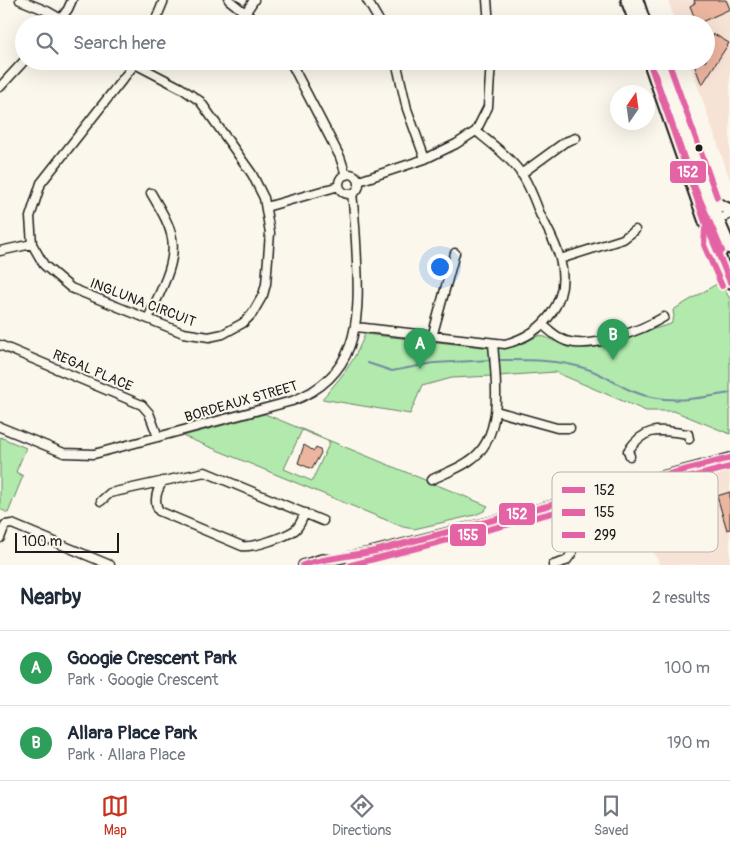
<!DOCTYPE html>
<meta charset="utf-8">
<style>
body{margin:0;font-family:Pangolin,sans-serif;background:#f6f6f7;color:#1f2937}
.compass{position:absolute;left:610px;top:85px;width:45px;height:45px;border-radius:50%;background:#fff;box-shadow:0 5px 20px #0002;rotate:13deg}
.scale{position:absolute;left:15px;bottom:12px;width:104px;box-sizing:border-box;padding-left:5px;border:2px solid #1c1c1c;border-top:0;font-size:14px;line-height:18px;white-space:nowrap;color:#1c1c1c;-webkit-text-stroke:4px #fbf7ec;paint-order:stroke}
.you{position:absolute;left:439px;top:266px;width:18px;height:18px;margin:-12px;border:4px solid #fff;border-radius:50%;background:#1a73e8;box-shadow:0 0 0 8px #1a73e833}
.badge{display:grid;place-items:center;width:32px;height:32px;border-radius:50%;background:#c8321e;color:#fff;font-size:16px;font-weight:700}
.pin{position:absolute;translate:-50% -41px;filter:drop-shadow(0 1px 2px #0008)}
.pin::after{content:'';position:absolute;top:26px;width:18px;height:15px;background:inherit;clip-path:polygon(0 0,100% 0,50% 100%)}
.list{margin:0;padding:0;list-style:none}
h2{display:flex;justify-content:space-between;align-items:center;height:65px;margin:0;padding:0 20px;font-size:21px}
h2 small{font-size:16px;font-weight:400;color:#747a83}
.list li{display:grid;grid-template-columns:32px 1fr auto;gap:15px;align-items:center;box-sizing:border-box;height:75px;padding:0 20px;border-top:1px solid #e0e1e3}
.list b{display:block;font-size:19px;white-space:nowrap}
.list p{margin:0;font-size:16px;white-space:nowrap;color:#747a83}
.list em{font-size:16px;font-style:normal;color:#747a83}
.icon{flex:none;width:28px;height:28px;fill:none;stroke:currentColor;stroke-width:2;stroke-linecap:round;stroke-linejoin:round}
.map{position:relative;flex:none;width:730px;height:565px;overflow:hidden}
.search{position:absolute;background:#fff;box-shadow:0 5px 20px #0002;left:15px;right:15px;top:15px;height:55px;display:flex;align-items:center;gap:12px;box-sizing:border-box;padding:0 18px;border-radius:28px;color:#747a83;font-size:19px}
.sheet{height:215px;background:#fff}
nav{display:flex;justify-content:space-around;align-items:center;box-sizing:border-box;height:70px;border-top:1px solid #e0e1e3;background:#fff;font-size:14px;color:#747a83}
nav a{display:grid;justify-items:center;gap:2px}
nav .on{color:#c8321e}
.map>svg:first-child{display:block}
.built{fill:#f6e3d5}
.green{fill:#b2e9ad;stroke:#678264;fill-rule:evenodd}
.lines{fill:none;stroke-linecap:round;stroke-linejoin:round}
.stream{stroke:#718c9f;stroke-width:2}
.building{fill:#ecb5a0;stroke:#1c1c1c}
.minor-casing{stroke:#1c1c1c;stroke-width:11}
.tertiary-casing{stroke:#1c1c1c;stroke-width:12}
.primary-casing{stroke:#1c1c1c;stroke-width:15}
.minor{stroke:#fbf7ec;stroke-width:8}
.tertiary{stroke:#fbf7ec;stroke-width:9}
.primary{stroke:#fbf7ec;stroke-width:11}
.bus-1-casing{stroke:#fbf7ec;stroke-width:10}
.bus-2-casing{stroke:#fbf7ec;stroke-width:10}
.bus-3-casing{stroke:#fbf7ec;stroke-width:10}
.bus-1{stroke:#e463a4;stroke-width:6}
.bus-2{stroke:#e463a4;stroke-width:6}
.bus-3{stroke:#e463a4;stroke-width:6}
.bus-dot{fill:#1c1c1c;stroke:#fbf7ec;stroke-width:2}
.labels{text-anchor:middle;stroke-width:4;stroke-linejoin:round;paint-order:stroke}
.street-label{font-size:14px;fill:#1c1c1c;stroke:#fbf7ec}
.key{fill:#fbf7ec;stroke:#b8b5ae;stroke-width:1}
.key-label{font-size:14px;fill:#1c1c1c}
.line-badge{stroke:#fbf7ec;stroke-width:2}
.badge-label{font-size:14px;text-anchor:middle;font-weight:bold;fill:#fff}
</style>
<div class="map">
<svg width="730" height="565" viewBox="0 0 730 565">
<rect width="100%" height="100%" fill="#fbf7ec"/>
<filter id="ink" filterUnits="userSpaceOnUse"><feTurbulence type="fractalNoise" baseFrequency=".02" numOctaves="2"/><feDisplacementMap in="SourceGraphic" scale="10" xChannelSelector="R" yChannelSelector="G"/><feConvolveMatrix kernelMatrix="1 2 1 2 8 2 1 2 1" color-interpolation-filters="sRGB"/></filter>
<g filter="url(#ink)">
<!-- built -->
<path class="built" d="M668 0H730V180L689 61H706V24H676Z
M730 470V565H660L645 535 615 542 596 539 578 543 569 520 570 513 574 511Z"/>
<!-- green -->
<path class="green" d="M720 282 730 299V434L674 411H646L555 372 498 376 495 348C512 349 525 342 540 335L564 345 589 347 600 345 671 324 674 317 673 310Z
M365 334 491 348 492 376 452 378 422 386 410 414 322 399C343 375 353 364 365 334Z
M265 414 488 506 484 511 475 515 414 529 403 527 183 436ZM302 430 330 442 312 481 284 469Z
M0 437 26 448 16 472 23 476 8 513 0 509Z"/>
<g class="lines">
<!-- stream -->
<path class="stream" d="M496 360C526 360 555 359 584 368 601 372 616 385 632 391 665 405 696 399 730 393
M368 363 392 371 434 363 492 360"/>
</g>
<!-- building -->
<path class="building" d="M694 0H726L730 9 697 24 690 6 695 3Z
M714 34 729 43 702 85 693 62 706 61V44Z
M304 445 314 451 316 448 320 450 321 453 312 469 298 463Z
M730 492V529L727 530 717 496Z"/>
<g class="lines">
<!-- minor casing -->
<g class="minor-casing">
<path id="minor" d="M20 0 47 11 61 19
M229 0 259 24
M367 0 381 24
M487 0 489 24
M246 12 254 0
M57 24 68 9 72 0
M154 24 164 0
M290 61 340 157 346 175
M396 61 407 109 425 159
M135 64 181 88 200 101 252 174 264 198 270 233 266 284 263 295 252 314 243 323 223 334 209 337 183 333 71 288 44 265 32 244 30 217 41 183 137 61
M0 87 24 61
M339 184a10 10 0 1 1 20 0a10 10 0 1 1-20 0Z
M521 174 565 142 576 138
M359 181 425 159 456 144 476 131 488 107 491 61
M266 207 339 186
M713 240 717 220 730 214
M0 251 32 244
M560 259 623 239 635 230
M148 319C158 295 177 265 172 238 169 222 159 207 151 193
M543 325C550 331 557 338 566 341 591 350 642 330 664 317
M356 327 505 344C544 334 571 301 560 259 556 243 547 228 540 214 535 201 530 187 523 176 511 158 492 144 476 131
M432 337 455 253
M0 345 142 405 149 413 158 437
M496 411 557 428H570
M0 427 64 453 94 454 292 401C357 377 360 323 357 262 356 239 355 217 352 194
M630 456 628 451C646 425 660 430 688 434L689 439
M431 480C443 474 458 469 469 461 505 438 496 379 493 344
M163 481C157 490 153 501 159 511L242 546C253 548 285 537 295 530 300 526 302 519 305 513
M101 501 110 493 205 472 323 521
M0 538 5 525 12 524 110 565
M553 565 566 561 572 553 554 505"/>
</g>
<!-- tertiary casing -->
<g class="tertiary-casing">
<path id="tertiary" d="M303 565 322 559 333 560 375 551 501 519 730 458"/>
</g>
<!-- primary casing -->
<g class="primary-casing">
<path id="primary" d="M627 0 636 24
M637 0 645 24
M649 61 705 222 730 282
M659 61 700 178 730 248
M709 200 730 210"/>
</g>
<!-- minor -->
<use href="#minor" class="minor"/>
<!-- tertiary -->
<use href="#tertiary" class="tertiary"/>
<!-- primary -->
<use href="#primary" class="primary"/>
<!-- bus-1 casing -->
<g class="bus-1-casing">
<path id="bus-1" d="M649 61 705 222 730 282
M303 565C326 558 351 556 375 551L730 458"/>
</g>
<!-- bus-2 casing -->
<g class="bus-2-casing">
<path id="bus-2" d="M651 64 692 181 722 251
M705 229 704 245 722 286
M351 565 730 467"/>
</g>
<!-- bus-3 casing -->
<g class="bus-3-casing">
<path id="bus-3" d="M668 61 717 197"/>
</g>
<!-- bus-1 -->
<use href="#bus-1" class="bus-1"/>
<!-- bus-2 -->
<use href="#bus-2" class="bus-2"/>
<!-- bus-3 -->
<use href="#bus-3" class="bus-3"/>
</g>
</g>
<!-- markers -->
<circle class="bus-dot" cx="699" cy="148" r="4.5"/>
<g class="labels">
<!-- street labels -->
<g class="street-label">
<text transform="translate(143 302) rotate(21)" y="5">INGLUNA CIRCUIT</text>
<text transform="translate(93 370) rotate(23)" y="5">REGAL PLACE</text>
<text transform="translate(241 401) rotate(-16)" y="5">BORDEAUX STREET</text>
</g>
</g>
<!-- legend -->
<rect x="552" y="472" width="166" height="80" rx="8" class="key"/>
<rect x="562" y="487" width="23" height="6" fill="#e463a4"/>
<rect x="562" y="509" width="23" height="7" fill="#e463a4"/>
<rect x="562" y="532" width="23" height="6" fill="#e463a4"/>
<g class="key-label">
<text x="594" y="495">152</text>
<text x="594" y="517">155</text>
<text x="594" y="540">299</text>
</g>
<g class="line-badge">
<rect x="669" y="160" width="38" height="24" rx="5" fill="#e463a4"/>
<rect x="498" y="502" width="38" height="24" rx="5" fill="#e463a4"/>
<rect x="449" y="523" width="38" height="24" rx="5" fill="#e463a4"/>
</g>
<g class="badge-label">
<text x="688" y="177">152</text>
<text x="517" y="519">152</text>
<text x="468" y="540">155</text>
</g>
</svg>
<svg class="compass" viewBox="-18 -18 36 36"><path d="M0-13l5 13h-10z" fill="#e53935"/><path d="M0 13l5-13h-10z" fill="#747a83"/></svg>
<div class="scale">100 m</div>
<div class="you"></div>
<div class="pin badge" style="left:420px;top:369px;background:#2e9e5b">A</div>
<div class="pin badge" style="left:613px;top:360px;background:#2e9e5b">B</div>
<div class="search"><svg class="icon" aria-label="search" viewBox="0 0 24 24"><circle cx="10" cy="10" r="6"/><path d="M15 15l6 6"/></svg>Search here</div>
</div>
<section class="sheet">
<h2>Nearby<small>2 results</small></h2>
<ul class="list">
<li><span class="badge" style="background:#2e9e5b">A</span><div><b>Googie Crescent Park</b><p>Park · Googie Crescent</p></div><em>100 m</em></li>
<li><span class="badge" style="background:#2e9e5b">B</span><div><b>Allara Place Park</b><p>Park · Allara Place</p></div><em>190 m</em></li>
</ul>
</section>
<nav>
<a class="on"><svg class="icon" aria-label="map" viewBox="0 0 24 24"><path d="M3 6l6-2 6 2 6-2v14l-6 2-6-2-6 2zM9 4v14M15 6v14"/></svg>Map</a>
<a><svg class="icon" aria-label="directions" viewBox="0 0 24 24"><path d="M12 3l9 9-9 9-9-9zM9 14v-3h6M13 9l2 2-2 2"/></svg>Directions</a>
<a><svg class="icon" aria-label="saved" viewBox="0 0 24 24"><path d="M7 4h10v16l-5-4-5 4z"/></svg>Saved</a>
</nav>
